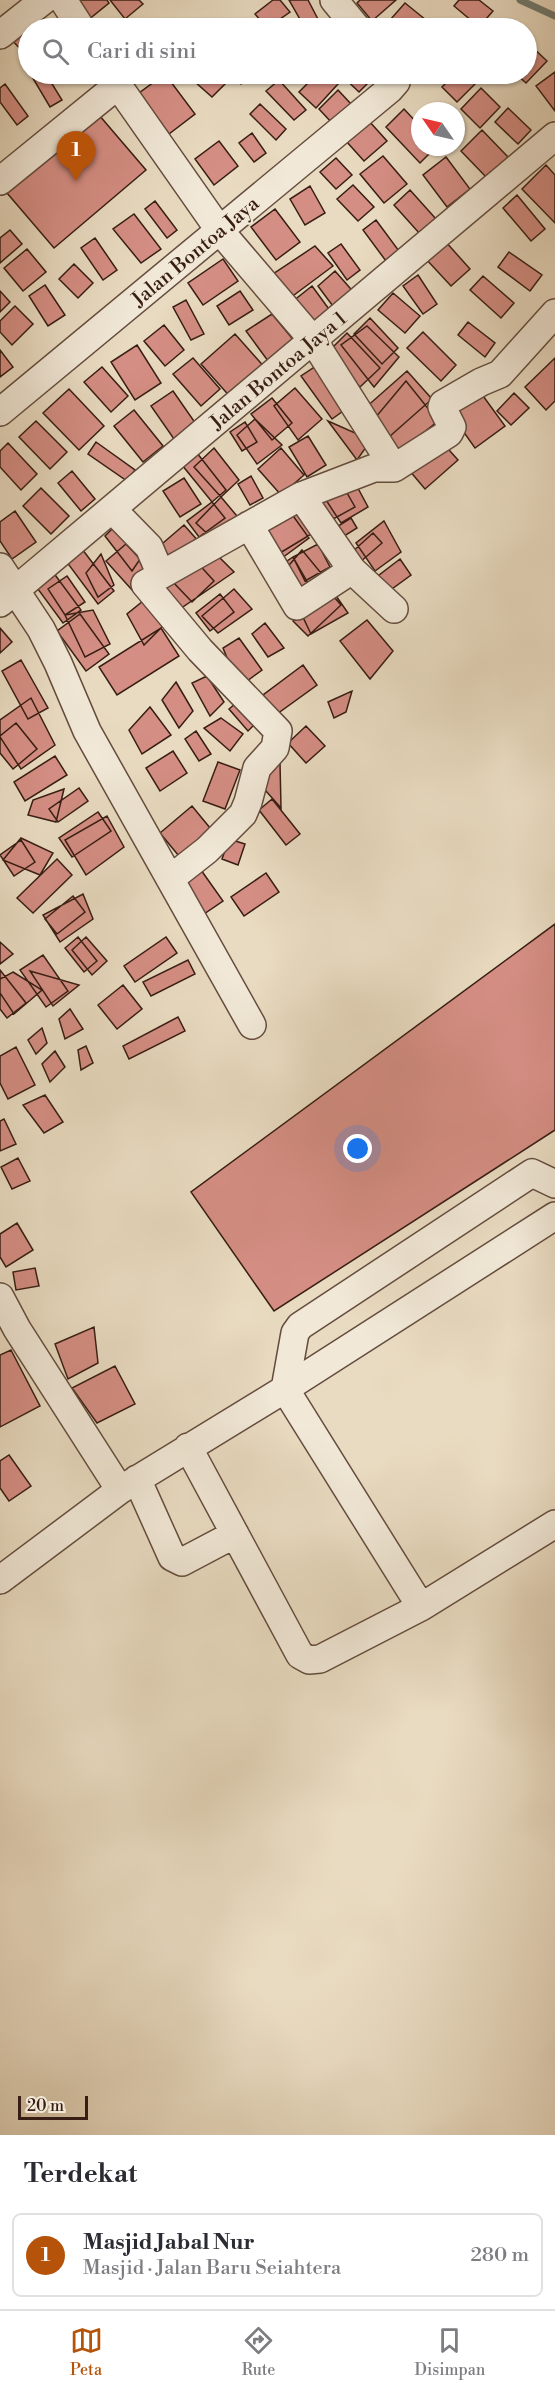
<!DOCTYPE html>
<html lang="id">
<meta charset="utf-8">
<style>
body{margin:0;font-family:"Libre Bodoni",serif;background:#f7f7f7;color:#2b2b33}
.compass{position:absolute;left:411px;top:102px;width:54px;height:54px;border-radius:50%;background:#fff;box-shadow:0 2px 4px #0004;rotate:304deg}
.scale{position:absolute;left:18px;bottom:15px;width:70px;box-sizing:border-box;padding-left:6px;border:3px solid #371d13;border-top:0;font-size:16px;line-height:21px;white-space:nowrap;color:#371d13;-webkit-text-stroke:4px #f1e8d7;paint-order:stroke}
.you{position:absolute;left:358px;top:1149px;width:21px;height:21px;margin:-15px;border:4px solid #fff;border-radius:50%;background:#1a73e8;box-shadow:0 0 0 9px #1a73e833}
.badge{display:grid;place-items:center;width:39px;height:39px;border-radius:50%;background:#b45309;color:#fff;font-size:20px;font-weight:700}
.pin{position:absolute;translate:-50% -50px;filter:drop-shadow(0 2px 3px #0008)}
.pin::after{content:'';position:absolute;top:32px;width:21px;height:18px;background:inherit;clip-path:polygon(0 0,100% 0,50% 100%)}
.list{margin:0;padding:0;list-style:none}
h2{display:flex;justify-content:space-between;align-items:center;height:78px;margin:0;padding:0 24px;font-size:26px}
h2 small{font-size:20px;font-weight:400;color:#7c7c81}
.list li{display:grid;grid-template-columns:39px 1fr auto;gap:18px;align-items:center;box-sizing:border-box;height:84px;margin:0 12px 12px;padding:0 12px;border:2px solid #e1e1e2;border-radius:9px}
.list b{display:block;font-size:22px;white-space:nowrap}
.list p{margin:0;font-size:20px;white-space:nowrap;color:#7c7c81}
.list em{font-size:20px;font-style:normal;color:#7c7c81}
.icon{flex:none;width:33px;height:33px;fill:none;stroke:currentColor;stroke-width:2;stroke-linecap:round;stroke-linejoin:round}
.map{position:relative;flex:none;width:555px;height:2135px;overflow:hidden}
.search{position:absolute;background:#fff;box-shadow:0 2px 4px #0004;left:18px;right:18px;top:18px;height:66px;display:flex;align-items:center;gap:15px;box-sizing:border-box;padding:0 21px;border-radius:33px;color:#7c7c81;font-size:22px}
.sheet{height:174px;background:#fff}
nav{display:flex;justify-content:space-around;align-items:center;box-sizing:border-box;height:84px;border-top:2px solid #e1e1e2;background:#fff;font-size:16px;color:#7c7c81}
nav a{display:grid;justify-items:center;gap:3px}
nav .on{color:#b45309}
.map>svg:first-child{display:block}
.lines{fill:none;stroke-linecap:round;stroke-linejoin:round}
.stream{stroke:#717c72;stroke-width:7}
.building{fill:#d58e84;stroke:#371d13;stroke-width:1.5}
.minor-casing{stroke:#644c3e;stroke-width:30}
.minor{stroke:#f1e8d7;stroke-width:27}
.labels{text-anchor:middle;stroke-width:4.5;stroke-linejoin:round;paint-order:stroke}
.street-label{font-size:20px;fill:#371d13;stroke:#f1e8d7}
</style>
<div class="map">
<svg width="555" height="2135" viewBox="0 0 555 2135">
<rect width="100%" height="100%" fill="#e9dbc1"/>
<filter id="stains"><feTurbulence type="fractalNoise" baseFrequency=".00333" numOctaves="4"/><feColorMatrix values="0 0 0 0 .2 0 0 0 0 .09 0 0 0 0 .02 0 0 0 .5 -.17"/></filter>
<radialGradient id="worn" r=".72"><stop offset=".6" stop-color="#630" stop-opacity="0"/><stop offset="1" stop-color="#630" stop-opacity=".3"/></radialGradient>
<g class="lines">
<!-- stream -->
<path class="stream" d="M520 0 555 16"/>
</g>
<!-- building -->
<path class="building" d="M77 0H107L109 3 88 20Z
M110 0H139L143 4 125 19Z
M273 0H280L290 12 267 28 255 14Z
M289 0H308L321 25 316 28H305Z
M360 0H396L372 21 357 3Z
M459 0H479L493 11 479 27 454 6Z
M405 3 426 20 418 28H383Z
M32 11 48 28H28V53L26 55 7 35Z
M133 19 139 28H120Z
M450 20 461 28H443Z
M531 46 547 61 526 83 516 74H526V51Z
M555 72V111L536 86Z
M33 74H46L62 100 50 107 31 75Z
M165 74 195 114 169 134 139 93Z
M186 74H214L225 84 212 97Z
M232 74H253L241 84Z
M317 74H327L338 84 316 108 299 92Z
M340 74H377L359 92Z
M455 74H479L482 77 457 102 442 87Z
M279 80 306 110 294 120 266 91Z
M5 84 28 116 17 125 0 102V88Z
M481 88 500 107 480 128 461 109Z
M338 90 351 104 332 123 319 109Z
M260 104 286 129 276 140 250 114Z
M508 108 531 130 518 144 495 122Z
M404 109 420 126V147H436L420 163 386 127Z
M99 115 146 170 54 248 7 193Z
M369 121 387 141 364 161 346 141Z
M482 130 508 157 487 178 461 151Z
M252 133 266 153 254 162 239 143Z
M219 141 238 166 214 185 195 159Z
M383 156 407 184 384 203 360 174Z
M446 157 470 189 447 207 423 175Z
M336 158 352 175 336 189 320 172Z
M546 165 555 175V223L522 189Z
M353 185 374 207 358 221 337 199Z
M310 186 325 213 305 225 290 199Z
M410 190 436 219 420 234 394 205Z
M517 195 545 229 531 241 503 208Z
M155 201 177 230 167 238 145 209Z
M275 209 300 242 276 260 251 227Z
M134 214 161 249 141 263 113 229Z
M376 220 399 251 386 261 363 230Z
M10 230 22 244 0 263V238Z
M95 238 117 270 103 280 81 248Z
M445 241 470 269 451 286 426 259Z
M341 244 360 270 347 280 328 253Z
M315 246 333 266 290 298 273 274Z
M27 249 46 272 23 291 4 268Z
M509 252 542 275 530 291 498 267Z
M223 259 238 281 203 305 188 283Z
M74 264 93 283 78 298 59 279Z
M335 271 357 296 338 313 318 286Z
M418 275 437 304 423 314 403 286Z
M483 276 514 303 501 318 470 290Z
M45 285 65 315 48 326 29 296Z
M312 286 334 316 314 333 292 302Z
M0 291 10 302 0 312Z
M240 291 253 310 229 325 217 306Z
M393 293 420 316 405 333 378 310Z
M186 300 204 334 191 340 173 307Z
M15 306 33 324 12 345 0 332V321Z
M272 314 296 343 271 365 246 331Z
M370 318 398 348 382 364 354 334Z
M468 322 495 343 485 357 458 335Z
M164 325 184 350 165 366 144 341Z
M367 326 399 357 374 387 341 345Z
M423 332 456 365 441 381 407 348Z
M347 333 380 368 360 387 327 353Z
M235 334 267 370 233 400 201 364Z
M137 345 161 383 135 400 111 362Z
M0 350 13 367 0 377Z
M193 358 220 389 201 406 173 374Z
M555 358V401L546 410 525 387Z
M319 364 350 406 332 419 301 376Z
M102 367 128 396 111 412 84 382Z
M407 371 432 399 389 437 364 409Z
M406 381 438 421 397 454 375 418Z
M295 388 322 419 298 440 274 406Z
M69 389 104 426 79 450 43 413Z
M478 389 505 426 475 448 448 410Z
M173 391 196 424 174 439 151 406Z
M514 393 529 408 511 425 497 411Z
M272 398 292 423 272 440 251 414Z
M134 410 163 446 143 462 114 426Z
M255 419 282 445 257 464 237 435Z
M36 421 67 452 50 469 19 437Z
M328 421 371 440 357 460Z
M245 422 257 442 242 451 230 432Z
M308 436 326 465 307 477 289 447Z
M441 441 458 460 425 489 409 470Z
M96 442 135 470 127 481 88 454Z
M8 443 37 474 21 490 0 467V451Z
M214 448 239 480 221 497 194 467Z
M281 448 304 475 281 495 258 469Z
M197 453 226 490 212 502 182 465Z
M72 471 95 499 81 511 58 483Z
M251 476 263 498 250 505 238 484Z
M352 477 368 507 341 523 326 500Z
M184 478 201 504 180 517 163 491Z
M343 486 355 507 326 523 315 502Z
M41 488 69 516 51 534 23 506Z
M221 497 242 522 214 540 196 523Z
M303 501 318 530 275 556 267 526Z
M212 502 225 518 199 537 187 521Z
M286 506 309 538 282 558 259 525Z
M15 511 36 542 12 559 0 541V522Z
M351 518 357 528 341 538 335 528Z
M120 521 147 549 132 571 105 536Z
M384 521 401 552 375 571 356 543Z
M184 525 199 542 171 567 156 549Z
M373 533 382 543 359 563 351 553Z
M126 544 152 572 132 590 106 561Z
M318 544 330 567 305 581 293 557Z
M82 549 114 591 98 604 66 561Z
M302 550 326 579 306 594 285 570Z
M214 552 234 572 174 613 151 585Z
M101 554 114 585 98 597 86 573Z
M293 557 312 590 299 598 281 565Z
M400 559 411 575 385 594 374 579Z
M195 560 214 581 192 602 172 581Z
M50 568 81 610 63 623 32 581Z
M67 576 85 602 65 615 48 589Z
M234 589 252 609 218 633 202 616Z
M327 589 341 605 308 636 293 621Z
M332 590 348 613 311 634 300 611Z
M220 594 234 612 210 631 196 613Z
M143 601 163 626 144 645 127 614Z
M93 610 110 644 85 657 65 615Z
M80 614 109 654 86 671 57 631Z
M367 620 393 651 370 679 340 641Z
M265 623 284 648 268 657 252 634Z
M0 628 12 642 0 653Z
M161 628 179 656 117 695 99 667Z
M239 638 262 670 239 687 223 648Z
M21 660 48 708 28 719 2 671Z
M303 665 317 685 277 714 263 695Z
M207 676 224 702 210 716 192 683Z
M176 682 193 711 179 728 162 700Z
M352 691 346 712 334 718 328 702Z
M31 698 55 745 21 769 0 737V720Z
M241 699 261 718 248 731 229 709Z
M150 707 171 735 142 754 129 730Z
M221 718 243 734 230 751 204 728Z
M16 723 37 749 13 769 0 753V736Z
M306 726 325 746 306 763 288 743Z
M196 731 211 754 199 761 185 739Z
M173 751 187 773 160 791 146 768Z
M55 756 67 775 25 801 14 782Z
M218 762 240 770 225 809 203 801Z
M280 763 281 808 258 782Z
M79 788 88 801 58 822 49 809Z
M64 789 56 822 28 815 33 800Z
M272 799 300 834 286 845 259 810Z
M192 806 215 834 183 861 160 833Z
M98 812 111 831 72 857 59 838Z
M107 816 124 847 86 875 65 840Z
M21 838 53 853 40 875 3 860Z
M229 839 245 844 238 865 222 859Z
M21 840 35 862 14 876 0 855Z
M57 859 72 875 33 913 17 898Z
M201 870 223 901 201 916 180 884Z
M266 873 279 892 244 916 231 897Z
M83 894 93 919 60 942 43 915Z
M73 896 85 912 57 934 45 919Z
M555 924V1130L274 1311 191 1192Z
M78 937 97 961 84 972 65 948Z
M86 937 107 961 92 975 72 950Z
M166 937 177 953 135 982 124 966Z
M0 942 13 954 0 964Z
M43 955 68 991 46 1007 20 970Z
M188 960 195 974 151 996 143 982Z
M0 970 26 1003 7 1018 0 1009Z
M30 971 79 985 53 1006Z
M13 972 42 990 14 1014 0 993V979Z
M123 985 142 1009 117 1029 98 1005Z
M70 1009 83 1029 65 1039 59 1019Z
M178 1017 185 1031 129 1059 123 1046Z
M42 1028 47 1043 36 1054 28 1040Z
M86 1046 93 1063 81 1070 78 1050Z
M16 1047 35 1085 8 1099 0 1083V1056Z
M55 1051 65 1067 50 1082 42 1064Z
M45 1095 63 1122 44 1133 23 1105Z
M4 1119 16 1144 0 1151V1121Z
M18 1158 30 1181 12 1189 1 1167Z
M17 1223 33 1250 6 1267 0 1257V1234Z
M35 1268 39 1286 16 1290 13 1272Z
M94 1327 98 1363 68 1379 55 1344Z
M11 1350 40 1406 0 1427V1355Z
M115 1366 135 1404 97 1423 72 1388Z
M9 1455 31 1486 9 1501 0 1488V1461Z"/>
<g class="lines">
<!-- minor casing -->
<g class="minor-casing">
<path id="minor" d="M63 0 81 28
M334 0 357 28
M0 35 44 0
M110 74 220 231 313 340 394 468H374L301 496 145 584 200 650 278 731 275 748 257 768 248 802 243 814 207 850 170 879
M0 181 118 85
M0 412 390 89 396 82 395 74
M394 468 449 433 452 427 442 407 443 404 481 382 500 374 555 313
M301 496 352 570 394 609
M112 509 149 547 161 575
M249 525 297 606 352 570
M0 567 41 629 58 663 87 731 252 1025
M0 603 555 136
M555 1184 532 1173 300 1326 295 1333 285 1389 421 1607 555 1524
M0 1297 17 1329 120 1490
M188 1447 300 1655 309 1660 320 1659 421 1607
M137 1479 172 1557 182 1562 235 1534
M0 1580 120 1490 285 1389 555 1216"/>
</g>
<!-- minor -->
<use href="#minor" class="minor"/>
</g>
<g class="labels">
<!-- street labels -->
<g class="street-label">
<text transform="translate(195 251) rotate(-40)" y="7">Jalan Bontoa Jaya</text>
<text transform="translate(278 370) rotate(-40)" y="7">Jalan Bontoa Jaya 1</text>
</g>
</g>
<rect width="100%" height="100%" filter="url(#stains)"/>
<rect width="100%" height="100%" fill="url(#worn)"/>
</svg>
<svg class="compass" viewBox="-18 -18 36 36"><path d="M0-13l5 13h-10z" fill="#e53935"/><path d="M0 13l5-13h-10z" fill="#7c7c81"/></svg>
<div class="scale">20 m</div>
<div class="you"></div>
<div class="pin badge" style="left:76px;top:181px">1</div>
<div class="search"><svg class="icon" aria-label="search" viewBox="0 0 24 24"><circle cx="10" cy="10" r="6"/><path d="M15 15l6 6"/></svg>Cari di sini</div>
</div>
<section class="sheet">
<h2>Terdekat<small></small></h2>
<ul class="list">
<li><span class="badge">1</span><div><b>Masjid Jabal Nur</b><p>Masjid · Jalan Baru Seiahtera</p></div><em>280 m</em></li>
</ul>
</section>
<nav>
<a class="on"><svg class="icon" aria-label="map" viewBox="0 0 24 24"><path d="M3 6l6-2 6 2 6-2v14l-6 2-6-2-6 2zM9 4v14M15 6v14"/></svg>Peta</a>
<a><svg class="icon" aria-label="directions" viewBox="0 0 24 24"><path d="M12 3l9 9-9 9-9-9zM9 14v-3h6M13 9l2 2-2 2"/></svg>Rute</a>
<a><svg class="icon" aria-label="saved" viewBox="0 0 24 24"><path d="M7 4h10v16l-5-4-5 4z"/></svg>Disimpan</a>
</nav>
